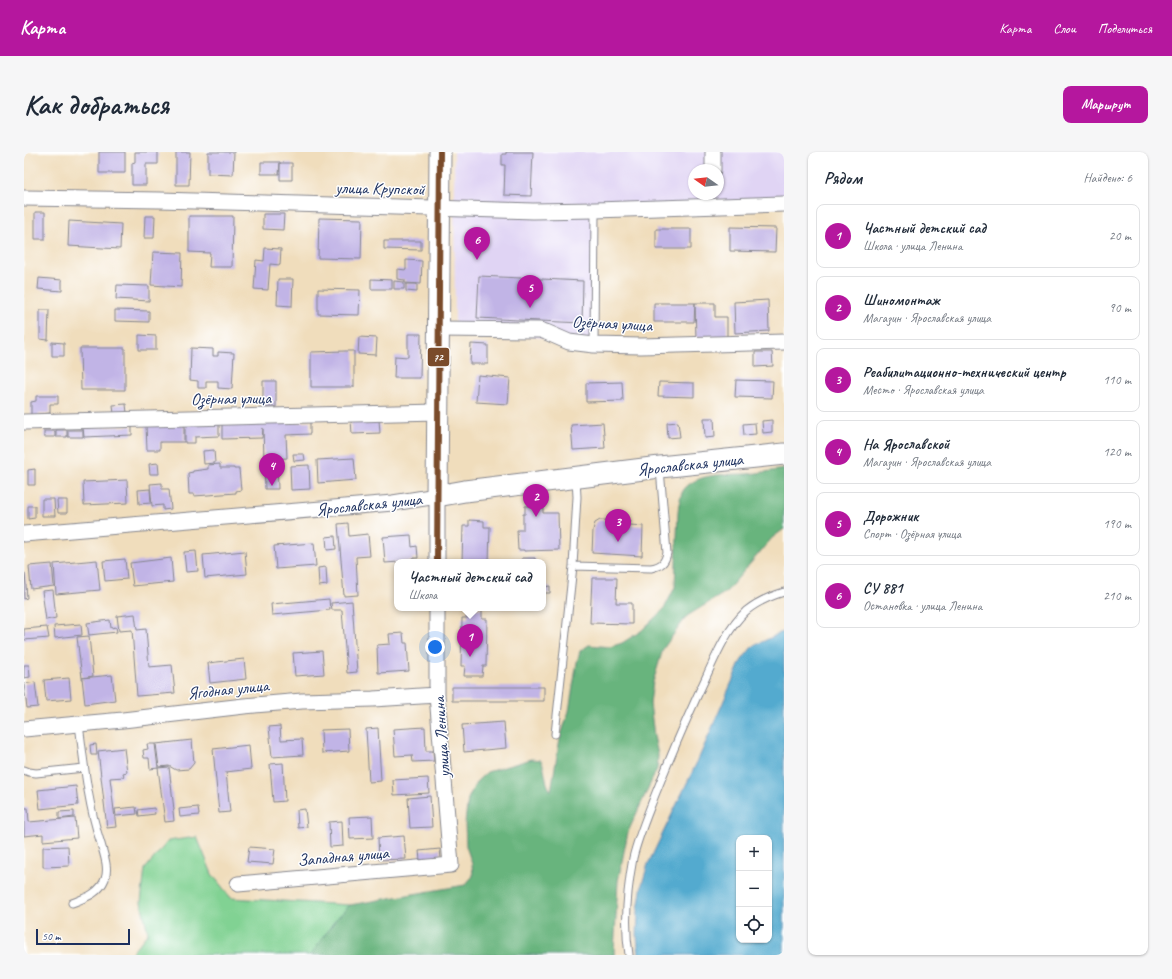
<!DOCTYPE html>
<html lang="ru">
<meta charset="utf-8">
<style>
body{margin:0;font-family:Caveat,sans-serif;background:#f6f6f7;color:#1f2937}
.controls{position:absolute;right:12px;bottom:12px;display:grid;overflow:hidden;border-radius:8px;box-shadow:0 1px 3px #0004}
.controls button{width:36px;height:36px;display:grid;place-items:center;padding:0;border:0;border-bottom:1px solid #e0e1e3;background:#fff;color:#1f2937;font:20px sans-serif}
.compass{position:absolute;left:664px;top:12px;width:36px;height:36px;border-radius:50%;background:#fff;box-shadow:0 1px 3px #0004;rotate:284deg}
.scale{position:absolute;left:12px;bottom:10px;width:94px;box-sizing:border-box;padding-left:4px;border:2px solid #1b2f5e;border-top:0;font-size:11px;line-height:14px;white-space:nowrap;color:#1b2f5e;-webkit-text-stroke:3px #fff;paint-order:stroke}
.you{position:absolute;left:411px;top:495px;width:14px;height:14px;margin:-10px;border:3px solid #fff;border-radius:50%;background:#1a73e8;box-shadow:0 0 0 6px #1a73e833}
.badge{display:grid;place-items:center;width:26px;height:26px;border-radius:50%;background:#b5179e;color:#fff;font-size:13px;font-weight:700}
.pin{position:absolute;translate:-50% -33px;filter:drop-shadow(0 1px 2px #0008)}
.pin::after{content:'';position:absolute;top:21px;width:14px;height:12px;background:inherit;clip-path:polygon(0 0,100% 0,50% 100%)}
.popup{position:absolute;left:370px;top:407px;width:152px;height:52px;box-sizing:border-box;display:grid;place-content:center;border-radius:8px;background:#fff;filter:drop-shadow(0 1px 3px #0005);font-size:13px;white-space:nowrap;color:#747a83}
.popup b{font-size:15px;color:#1f2937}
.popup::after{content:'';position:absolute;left:50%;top:100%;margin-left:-8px;border:8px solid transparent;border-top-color:#fff}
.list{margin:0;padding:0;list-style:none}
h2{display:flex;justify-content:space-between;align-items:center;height:52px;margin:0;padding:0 16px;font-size:17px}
h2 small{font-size:13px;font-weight:400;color:#747a83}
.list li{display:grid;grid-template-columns:26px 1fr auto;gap:12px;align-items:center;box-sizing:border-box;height:64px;margin:0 8px 8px;padding:0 8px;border:1px solid #e0e1e3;border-radius:8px}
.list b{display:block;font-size:15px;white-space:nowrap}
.list p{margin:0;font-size:13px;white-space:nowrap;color:#747a83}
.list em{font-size:13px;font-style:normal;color:#747a83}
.icon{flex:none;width:22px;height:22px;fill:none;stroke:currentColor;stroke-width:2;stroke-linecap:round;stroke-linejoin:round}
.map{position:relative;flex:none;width:760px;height:803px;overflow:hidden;border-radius:8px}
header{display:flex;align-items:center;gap:24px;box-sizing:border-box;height:56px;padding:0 20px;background:#b5179e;color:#fff}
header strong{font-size:19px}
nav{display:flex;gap:22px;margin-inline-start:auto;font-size:14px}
.intro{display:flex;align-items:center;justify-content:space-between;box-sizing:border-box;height:96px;padding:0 24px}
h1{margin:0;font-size:28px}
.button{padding:10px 18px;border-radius:8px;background:#b5179e;color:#fff;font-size:14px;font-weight:700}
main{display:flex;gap:24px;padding:0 24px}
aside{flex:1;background:#fff;border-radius:8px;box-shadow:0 1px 3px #0004}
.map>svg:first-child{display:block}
.built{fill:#e0d4f4;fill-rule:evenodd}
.green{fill:#81d293;stroke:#4e8078}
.forest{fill:#68b47d;stroke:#42726e}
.water{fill:#52aacf;stroke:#366c96;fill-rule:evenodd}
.building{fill:#c1b4e6}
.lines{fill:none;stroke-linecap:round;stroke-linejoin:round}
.service-casing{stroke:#86868d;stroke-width:9}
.minor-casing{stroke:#86868d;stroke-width:17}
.secondary-casing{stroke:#86868d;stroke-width:23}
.service{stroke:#fff;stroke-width:7}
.minor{stroke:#fff;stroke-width:15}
.secondary{stroke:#fff;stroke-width:21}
.bus-1-casing{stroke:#fff;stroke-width:9}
.bus-1{stroke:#7a4b2a;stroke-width:6}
.labels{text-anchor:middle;stroke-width:3;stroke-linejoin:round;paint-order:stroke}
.street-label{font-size:17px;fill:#1b2f5e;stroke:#fff}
.line-badge{stroke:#fff;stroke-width:1.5}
.badge-label{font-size:11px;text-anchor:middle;font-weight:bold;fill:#fff}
</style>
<header>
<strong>Карта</strong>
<nav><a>Карта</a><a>Слои</a><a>Поделиться</a></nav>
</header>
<div class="intro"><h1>Как добраться</h1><a class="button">Маршрут</a></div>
<main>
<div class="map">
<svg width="760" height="803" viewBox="0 0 760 803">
<rect width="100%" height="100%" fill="#fff"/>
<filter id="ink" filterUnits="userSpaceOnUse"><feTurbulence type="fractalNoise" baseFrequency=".025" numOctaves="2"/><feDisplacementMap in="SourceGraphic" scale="8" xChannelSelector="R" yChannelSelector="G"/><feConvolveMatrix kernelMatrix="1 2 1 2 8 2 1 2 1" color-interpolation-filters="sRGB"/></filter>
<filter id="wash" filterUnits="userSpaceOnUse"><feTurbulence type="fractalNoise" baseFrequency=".012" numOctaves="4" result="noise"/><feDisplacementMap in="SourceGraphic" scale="16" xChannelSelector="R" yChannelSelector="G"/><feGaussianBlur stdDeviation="0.9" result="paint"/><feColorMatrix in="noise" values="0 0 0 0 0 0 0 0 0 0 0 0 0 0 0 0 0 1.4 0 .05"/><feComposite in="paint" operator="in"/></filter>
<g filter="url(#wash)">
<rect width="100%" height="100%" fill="#f0ddbc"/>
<!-- built -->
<path class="built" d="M430 0H760V53L571 58 570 193 539 188 431 177ZM670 18H694V42H670Z"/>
<!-- green -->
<path class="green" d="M173 685 188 722 207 746 326 753 312 767 287 803H106L124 781 117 750 121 717 144 689Z"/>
<!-- forest -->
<path class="forest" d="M760 317V377L748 386 702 440 663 464 639 497 629 530 626 551 630 584 634 603 633 617 604 680 594 729 590 800 591 803H287L312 767 326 753 441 733 449 724 448 712 442 694 441 670 444 647 452 630 463 620 508 607 517 608C522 618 520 630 527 639L536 586 545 559 553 510 556 499 565 493 586 495 598 491 617 479 640 457 651 435 654 360C655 352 656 342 661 336 677 320 703 323 723 322 735 321 748 319 760 317Z"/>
<!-- water -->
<path class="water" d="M760 480V803H615L613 785 614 758 618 732 624 712 674 608 717 509 728 495 756 481ZM715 686H745V788H715Z"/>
<g id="blocks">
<!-- building -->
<path class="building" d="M75 0H101V21H75Z
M111 0H134V12H122V33H108V11L111 10Z
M152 0H166L165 33H152Z
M184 0H210L209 23 184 22Z
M482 0H509L507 44 480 43 481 13H478V2H482Z
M237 10H256L255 22H237Z
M256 11H268V28H256Z
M11 60H21V87H11Z
M239 62H260L259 78 239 77Z
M121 64H131L130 86H120Z
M165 64H209L208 115H185L186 101 165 100Z
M295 66 338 67 337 107 294 106Z
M45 69 97 72 96 97 44 94Z
M706 75 752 76 751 100 706 99Z
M632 77H667V97H632Z
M360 89H397V98L360 97Z
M241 96 257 97 256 113 246 112 244 138 230 137 232 108 240 109Z
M129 100 158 101 157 135 127 133Z
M382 108 398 109 397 132 381 131V128L373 127V117L382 118Z
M455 124 559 129 558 171 453 166Z
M15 126 38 128V139L14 137Z
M254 127H269L268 154 253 153Z
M347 127 368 128V137H347Z
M370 129 380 130V137H370Z
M382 132H393V140L382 139Z
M93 133 125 134V149L92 147Z
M294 137 336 138 335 163 294 162Z
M744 148 745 179 711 181 710 150Z
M630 151H671L670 170H630Z
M671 151H691V165H703V185L672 186Z
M16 158H25L24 188 16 187Z
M91 158 125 159V170L91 169Z
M384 182H397L396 226H370L371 204 384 205Z
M115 183 132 184V198H115Z
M335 185 353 186 352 203 334 202Z
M28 190 40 191V204H28Z
M447 192 464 193V212H446Z
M56 196H101V238H57Z
M167 196 189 197V204H194V200L210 201 208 237 194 236V229H182V236H174V229L166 228Z
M321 199H330V235H287V200Z
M731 200H748L749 214 731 215Z
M454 223 486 226 484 252 452 250Z
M712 228 749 229 748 246 711 245Z
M239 229H252V255H239Z
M598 230 599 249 562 250V231Z
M635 230 670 231V245L634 244Z
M12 244H34V252H26V261L15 262 14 264H7V250L12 249Z
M102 252 103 261 90 262 89 253Z
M680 266H690L691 285 681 286Z
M327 268H355L356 281 328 282Z
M748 268V280L739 281 738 269Z
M286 270V282L262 283 263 306 253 307 254 337H241L239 276 238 286 198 287V272Z
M654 270 656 285 644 286 643 271Z
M161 271H195V284L171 285V291H161Z
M579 271 581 296 549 298 547 273Z
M731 271 732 282 720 283 719 272Z
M160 272V290H136V298H123L122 273Z
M108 274V283L60 285 59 276Z
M32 278H43V285H32Z
M44 278H59V285H44Z
M20 279H31V285H20Z
M190 298 191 311 180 312 179 299Z
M269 302H280L281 308 270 309Z
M330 306 332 328 294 331 293 308Z
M134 311 135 322H126L125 312Z
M196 312V316H210V317H215L217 338 212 339V341L170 344V342H165L164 321 169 320V319L184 317V313Z
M285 313 286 337 267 338 266 314Z
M11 317V333H4V318Z
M103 328 104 351 60 353 59 330Z
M138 331V337H145L147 357 139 358V353L128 354 126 332Z
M126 337 127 351 115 352 114 338Z
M18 347H30L31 364H18Z
M33 348H43V361H34Z
M4 354H11V366L4 367Z
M501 354H519V361H534L535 398 500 399V398H494L493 378H499V362H501Z
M445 368 460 369V375H466L465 410H438L439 374H445Z
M576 368 607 369 606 373 619 374 618 404 568 401 569 378 571 371Z
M324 371 325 384 344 382 346 404 332 405 334 443 320 444 314 372Z
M387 383 388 395 393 394 394 406H388L389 409 361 411 359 385Z
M311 384 312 397 303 398 302 385Z
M290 391 292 414 252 417 250 394Z
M172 399 174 419 162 420 160 400Z
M221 399 223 422 181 426 179 403Z
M147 406 149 430 109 434 106 411Z
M498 406H511V410H498Z
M101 407 103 427 81 429 79 409Z
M73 408 76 438 32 442 30 412Z
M28 412 30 434 7 437 5 414Z
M302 415 303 433 295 434 294 416Z
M0 421H1L3 446 0 447Z
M568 426H593L592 451H608V472L566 471Z
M526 434V441H519V435Z
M29 438 32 466 22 468 18 439Z
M305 447 306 458 248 463 247 452Z
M328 449 333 520 323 521 318 458H308L307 451Z
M444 456 458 457V467H463L462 514H459L458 524H440L441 514H437L438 466H444Z
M111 462 113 478 122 477 125 515 148 513 151 541 113 544 108 478 95 479 93 464Z
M86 468 87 476 92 475 93 480 65 483 63 471Z
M57 472 58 483 31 486 30 474Z
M23 475 25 486 0 488V477Z
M379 481 380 491H383L385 519 354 521 353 493 366 492 365 482Z
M65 484 69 524 58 526 53 485Z
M298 499 300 522 271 524 269 501Z
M220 507 222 527 186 531 184 511Z
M0 513H5L6 525 0 526Z
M88 523 91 548 61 552 58 526Z
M45 526 47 547 22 549 20 528Z
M11 530 14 555 3 556 0 532Z
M428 535H520V549H428Z
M480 570 482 596 440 600 438 573Z
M256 574 257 588 278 587 279 603 248 605 245 575Z
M401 575 402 599H409L410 609 389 610 388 603 371 604 369 577Z
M354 576 357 629 345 630 342 577Z
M324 577 325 599 298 601 297 578Z
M168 588 170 611 165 617 152 618 145 614 135 615 132 592Z
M72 592 73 603H67L66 593Z
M123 592H131L134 616 126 617 125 606H120L119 598 124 597Z
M225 593 227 617 202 620 206 660 195 661 189 597Z
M100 596 103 620 99 621 100 625 86 626 92 675 83 676 74 599Z
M259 611 261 649 249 650 246 612Z
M145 615 150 658 149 659 150 669 141 670 134 616Z
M404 626 405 641 370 643 369 628Z
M52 634 54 653 16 657 14 638Z
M406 644 408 675 386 676 384 646Z
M112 655 113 662 92 664 91 657Z
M174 655 175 663 156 665 155 657Z
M0 656H4L5 670 51 666 53 686 19 689V682L0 684Z
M130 656 131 662 115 664 114 658Z
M281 657 283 675 274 676 273 658Z
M50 659V665L35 667V660Z
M348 664 349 686 326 687 325 665Z
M318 669 319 694 306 695 305 670Z
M380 684 382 707 355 708 354 686Z
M44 694 45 714 19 715V695Z
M225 695 251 697 249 712 223 710Z
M416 697 417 707 396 708 395 699Z"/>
</g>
</g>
<g filter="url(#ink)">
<use href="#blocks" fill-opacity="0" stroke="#86868d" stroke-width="1"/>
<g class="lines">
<!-- service casing -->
<g class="service-casing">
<path id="service" d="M570 193 571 58
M549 414 627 416C637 414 641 411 643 401L636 317
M531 582 549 414 553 345 552 327
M0 618 5 620 12 621 60 616
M48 751C61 746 75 742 81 727 85 716 80 703 77 692 64 653 60 612 55 572
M605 803C600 771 603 738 609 706 614 685 623 664 631 643 647 603 664 563 683 523 693 501 704 476 722 459 733 450 747 444 760 440"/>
</g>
<!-- minor casing -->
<g class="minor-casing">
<path id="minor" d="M689 18V0
M0 46 136 48 509 59 571 58 760 52
M415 177 516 178 522 180 545 190 570 193 617 194 760 190
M0 270 414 260
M0 382 369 351 413 344V410
M0 577 99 568 220 554 278 549 349 547 413 543
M214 732 427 713 413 543V456"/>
</g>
<!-- secondary casing -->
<g class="secondary-casing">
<path id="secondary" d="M416 0 413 344 441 339 636 315 760 302"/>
</g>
<!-- service -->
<use href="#service" class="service"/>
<!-- minor -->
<use href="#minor" class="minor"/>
<!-- secondary -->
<use href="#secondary" class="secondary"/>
<!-- bus-1 casing -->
<g class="bus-1-casing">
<path id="bus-1" d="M413 410 416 0"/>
</g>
<!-- bus-1 -->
<use href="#bus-1" class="bus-1"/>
</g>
</g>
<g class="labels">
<!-- street labels -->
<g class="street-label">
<text transform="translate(356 36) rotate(1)" y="6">улица Крупской</text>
<text transform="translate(588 171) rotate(3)" y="6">Озёрная улица</text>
<text transform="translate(207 246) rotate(-1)" y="6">Озёрная улица</text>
<text transform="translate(666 312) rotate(-6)" y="6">Ярославская улица</text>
<text transform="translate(345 352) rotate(-6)" y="6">Ярославская улица</text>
<text transform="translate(204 537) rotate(-6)" y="6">Ягодная улица</text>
<text transform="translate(417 585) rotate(-94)" y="6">улица Ленина</text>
<text transform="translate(319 704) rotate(-5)" y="6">Западная улица</text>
</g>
</g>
<rect class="line-badge" x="403" y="195" width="23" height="20" rx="4" fill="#7a4b2a"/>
<g class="badge-label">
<text x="414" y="209">72</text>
</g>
</svg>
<div class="controls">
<button>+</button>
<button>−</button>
<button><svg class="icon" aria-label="locate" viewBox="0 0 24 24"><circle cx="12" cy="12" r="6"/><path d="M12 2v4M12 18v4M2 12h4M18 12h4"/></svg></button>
</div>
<svg class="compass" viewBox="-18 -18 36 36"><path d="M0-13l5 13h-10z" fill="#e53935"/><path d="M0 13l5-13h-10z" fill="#747a83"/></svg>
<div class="scale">50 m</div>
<div class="you"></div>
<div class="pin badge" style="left:446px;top:505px">1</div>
<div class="popup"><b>Частный детский сад</b>Школа</div>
<div class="pin badge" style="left:512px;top:365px">2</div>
<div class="pin badge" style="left:594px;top:390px">3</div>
<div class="pin badge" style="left:248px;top:334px">4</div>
<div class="pin badge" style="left:506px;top:156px">5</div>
<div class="pin badge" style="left:453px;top:108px">6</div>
</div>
<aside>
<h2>Рядом<small>Найдено: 6</small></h2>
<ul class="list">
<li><span class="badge">1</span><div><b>Частный детский сад</b><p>Школа · улица Ленина</p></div><em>20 m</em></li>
<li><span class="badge">2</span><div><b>Шиномонтаж</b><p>Магазин · Ярославская улица</p></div><em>90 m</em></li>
<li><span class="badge">3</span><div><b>Реабилитационно-технический центр</b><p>Место · Ярославская улица</p></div><em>110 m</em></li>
<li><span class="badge">4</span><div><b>На Ярославской</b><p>Магазин · Ярославская улица</p></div><em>120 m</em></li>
<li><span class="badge">5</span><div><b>Дорожник</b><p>Спорт · Озёрная улица</p></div><em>190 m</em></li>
<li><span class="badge">6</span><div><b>СУ 881</b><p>Остановка · улица Ленина</p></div><em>210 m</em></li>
</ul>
</aside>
</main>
